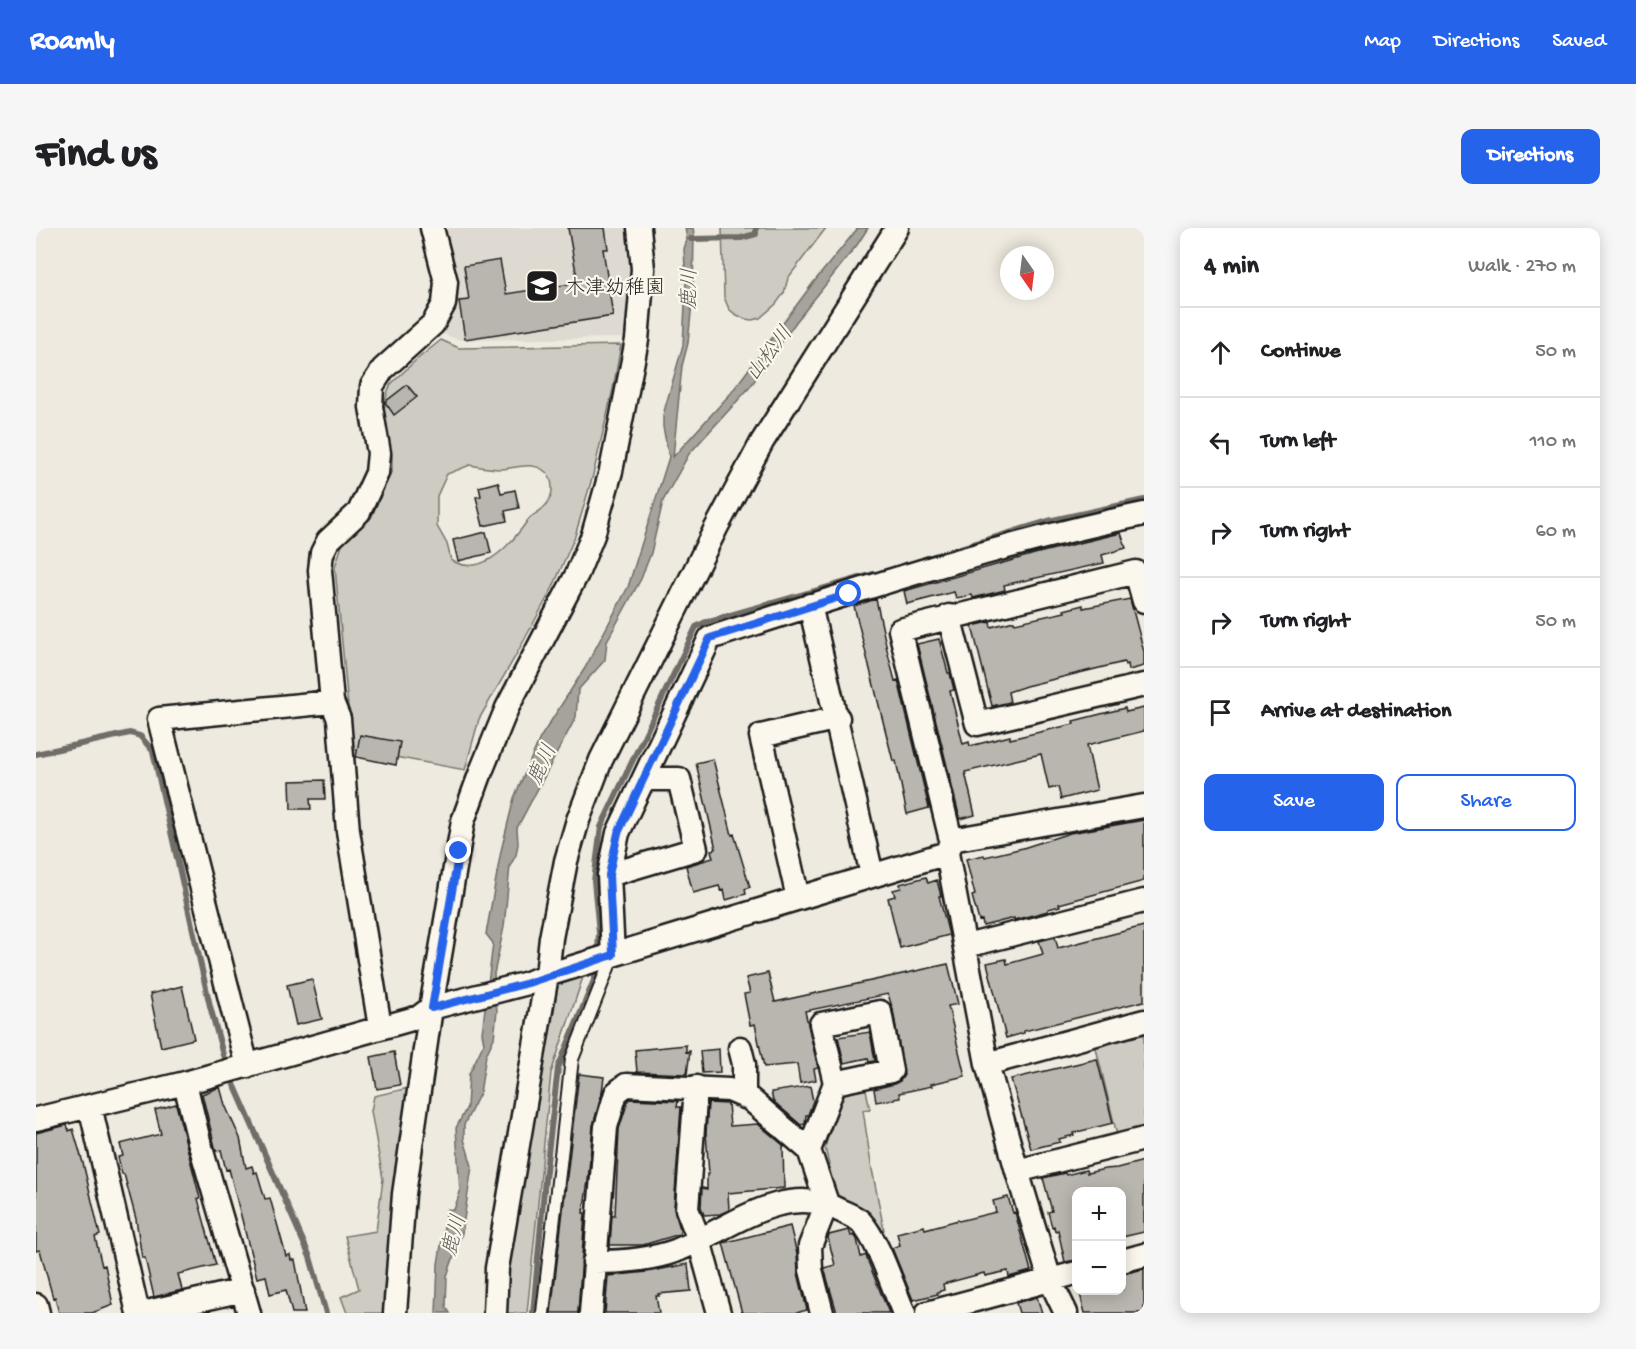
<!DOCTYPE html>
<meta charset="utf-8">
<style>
body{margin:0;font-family:"Gochi Hand","Klee One",sans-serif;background:#f6f6f6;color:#202124}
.controls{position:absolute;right:18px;bottom:18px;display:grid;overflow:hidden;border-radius:12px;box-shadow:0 3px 15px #0003}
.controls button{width:54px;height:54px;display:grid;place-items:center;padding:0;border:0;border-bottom:2px solid #e0e0e0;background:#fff;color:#202124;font:30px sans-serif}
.compass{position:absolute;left:964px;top:18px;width:54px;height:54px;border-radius:50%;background:#fff;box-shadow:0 3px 15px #0003;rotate:166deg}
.stop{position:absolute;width:18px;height:18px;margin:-14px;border:4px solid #2563eb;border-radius:50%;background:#fff}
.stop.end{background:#2563eb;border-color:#fff;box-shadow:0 2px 6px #0008}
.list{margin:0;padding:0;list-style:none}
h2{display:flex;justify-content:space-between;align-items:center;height:78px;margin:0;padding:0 24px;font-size:26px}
h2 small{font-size:20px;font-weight:400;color:#757577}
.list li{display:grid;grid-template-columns:39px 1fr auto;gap:18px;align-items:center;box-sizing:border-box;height:90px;padding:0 24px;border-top:2px solid #e0e0e0}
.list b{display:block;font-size:22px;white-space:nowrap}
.list em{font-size:20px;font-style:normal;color:#757577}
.actions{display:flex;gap:12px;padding:18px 24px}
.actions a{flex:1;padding:14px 0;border:2px solid #2563eb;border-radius:12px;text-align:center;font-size:21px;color:#2563eb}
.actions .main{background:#2563eb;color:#fff}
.icon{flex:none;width:33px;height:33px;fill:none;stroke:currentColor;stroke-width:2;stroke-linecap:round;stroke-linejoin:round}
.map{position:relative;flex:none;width:1108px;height:1085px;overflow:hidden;border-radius:12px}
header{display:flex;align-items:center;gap:36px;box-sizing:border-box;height:84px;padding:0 30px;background:#2563eb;color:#fff}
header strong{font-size:28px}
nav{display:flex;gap:33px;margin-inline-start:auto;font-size:21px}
.intro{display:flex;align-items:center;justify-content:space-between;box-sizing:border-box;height:144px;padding:0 36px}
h1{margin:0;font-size:42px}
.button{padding:15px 27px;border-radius:12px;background:#2563eb;color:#fff;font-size:21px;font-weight:700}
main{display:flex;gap:36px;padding:0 36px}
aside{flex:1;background:#fff;border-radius:12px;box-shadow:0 3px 15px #0003}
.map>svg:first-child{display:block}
.built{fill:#dedad1}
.green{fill:#ceccc2;stroke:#75746f;stroke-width:1.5;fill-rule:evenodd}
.water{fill:#a6a39d;stroke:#6f6d69;stroke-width:1.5}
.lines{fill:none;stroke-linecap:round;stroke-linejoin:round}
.stream{stroke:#6f6d69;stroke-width:6}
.building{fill:#b9b6af;stroke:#1c1c1c;stroke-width:1.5}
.service-casing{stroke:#1c1c1c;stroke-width:16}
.minor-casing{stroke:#1c1c1c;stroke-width:27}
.service{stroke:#fbf7ec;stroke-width:12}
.minor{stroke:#fbf7ec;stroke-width:22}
.route{stroke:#2563eb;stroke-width:8}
.labels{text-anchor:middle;stroke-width:4.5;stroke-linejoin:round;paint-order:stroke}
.poi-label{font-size:20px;fill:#1c1c1c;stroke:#fbf7ec;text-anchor:start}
.water-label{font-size:21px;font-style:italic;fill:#5a5956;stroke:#fbf7ec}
</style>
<header>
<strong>Roamly</strong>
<nav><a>Map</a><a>Directions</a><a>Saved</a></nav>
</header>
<div class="intro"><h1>Find us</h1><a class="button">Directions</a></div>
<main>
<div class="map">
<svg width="1108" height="1085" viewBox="0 0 1108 1085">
<rect width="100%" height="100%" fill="#eeeadf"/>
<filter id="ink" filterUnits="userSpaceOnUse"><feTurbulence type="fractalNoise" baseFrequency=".0167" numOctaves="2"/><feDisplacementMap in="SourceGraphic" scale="12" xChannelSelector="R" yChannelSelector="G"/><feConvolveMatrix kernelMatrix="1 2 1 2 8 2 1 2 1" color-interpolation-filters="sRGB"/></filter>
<g filter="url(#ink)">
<!-- built -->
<path class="built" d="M410 0H593L595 42 591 110 424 112 404 105 418 73V40Z"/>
<!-- green -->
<path class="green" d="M686 0H790L752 50 748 65 740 76 724 90 716 92 709 91 699 86 693 81 688 69Z
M405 112 423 120 585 117 577 161 557 247 539 308 517 359 479 429 443 491 429 542 316 521 299 339 307 314 335 290 356 242V227L351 208 348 182 351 165 355 156 379 133ZM434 237C444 239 456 241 466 241 481 240 502 231 513 248 519 259 516 273 506 281 502 285 495 287 492 292 476 315 446 351 415 332L411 316 401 298V268L411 246Z
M548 746 515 845 491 1085H469L471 1033 516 761 522 755Z
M1108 803V899L1081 907 1059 816Z
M829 857 834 881 827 882 835 936 848 1002 842 1004 807 975 799 965 789 919 804 871 810 862Z
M377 859 349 1085H311L305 1069 323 1061 309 1008 340 1003 347 951 335 883 338 868Z"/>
<!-- water -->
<path class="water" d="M649 0H657L658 6 657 65 652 115 646 138 637 229 695 165 777 55 822 0H832L821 17 760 94 714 159 653 226 627 273 615 325 605 351 571 413 569 432 542 462 540 489 481 600 482 616 480 627 474 638 468 699 458 746 461 783 458 810 450 827 444 865 428 897V911L436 938 426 1005 411 1048 410 1079 414 1085H400L402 1036 411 981 418 982 424 964 420 900 431 879 433 846 448 815 446 805 457 715 450 706 465 623 478 570 504 510 549 440 592 359 633 229 627 199V187L647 117 650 56 648 21 651 11Z"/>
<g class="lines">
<!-- stream -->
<path class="stream" d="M655 11 705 10 720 6V0
M888 331 1012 293 1108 272
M0 526 94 505 104 508 117 523 174 778 190 838
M562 724 563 705 558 653 565 599 660 399 670 394 838 346
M194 847 274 1029 290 1085
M497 1085 509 951 522 840 559 750V742"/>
</g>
<!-- building -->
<path class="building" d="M532 0H569L572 21H567L577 88 429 111 423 73 433 72 428 38 464 32 470 66 542 55Z
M371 157 381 169 358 187 349 174Z
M462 254 465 265 479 262 483 280 469 283 471 293 447 298 440 269 445 268 443 259Z
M450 304 455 325 422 333 417 312Z
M1085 305 1090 320 1066 327 1068 335 968 357 969 362 937 370 936 367 920 370 918 364 871 376 868 363 1002 325Z
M840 371 852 426 859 453 862 452 893 580 871 586 860 533H857L818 378Z
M1094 371 1108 424V438L1093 442 1092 436 1089 437 1088 434 990 458 972 464 974 474 956 478 936 398 954 394 955 399 978 393 979 395 1029 384 1028 382 1047 377V380Z
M903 411 912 445H914L918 462 914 463 927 516 933 514 934 518 974 508V511L1038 496 1037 493 1089 480 1090 484 1108 480V503L1051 517 1061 562 1025 571 1022 559 1013 561 1005 526 929 544 939 587 924 591 881 416Z
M324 507 364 514 360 537 320 529Z
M677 531 696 607 698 606 714 659 709 661 710 666 690 672 688 662 685 663 683 658 657 665 650 638 677 630 675 622 680 621 660 535Z
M288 552 289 571H274L275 581H255L254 553Z
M1108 592V653L1023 676 1024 678 1012 681V683L978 692V690L947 698 946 692 943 693 936 668 939 667 930 631 948 627 949 629 987 620 1034 605Z
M890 649 892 655 901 652 905 668H903L913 707 864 720 852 670 859 668 857 662 865 660 864 656Z
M1108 698V773L988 803V805L970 810 951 735 970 731 971 736 1007 726 1003 713 1019 709 1022 720Z
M912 736 922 776 912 778 929 848 895 856 896 858 863 865 864 870 840 874 838 861 858 856 864 853 868 847 857 782 852 766 769 783 782 840 778 841 780 852 764 855 761 836 728 839 719 796 714 797 708 766 714 765 710 750 732 745 739 774Z
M276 751 286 791 260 797 251 757Z
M146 758 158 811 125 819 114 766Z
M834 804 839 833 833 834 832 830 808 835 802 809Z
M650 817V824L654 823 651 846 601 844 599 822Z
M683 821 684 844 666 845 664 823Z
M358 824 364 857 341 861 335 829Z
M1061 831 1077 895 1037 905 1038 907 1023 911 1024 914 995 921 975 851Z
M543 846 568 849 566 864 557 898 552 953 547 985H549L542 1085H515Z
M774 858 777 873 772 887H770L769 896 765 897 737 873 735 864Z
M184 859 189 877 204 910 210 940 216 938 218 945 221 944 229 971 234 970 250 1028 254 1027 255 1032H259L269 1085H256L250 1062 234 1066 230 1048 221 1050 193 941 190 942 185 922 180 923 166 866Z
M594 871 642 873 641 879H645L638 980 644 1001V1006L607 1017H574L576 987H579L583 901 592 873Z
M672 875 692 876 694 898 722 896 747 917 748 960 692 965 693 982 684 986 668 987 665 979 666 960 671 961V946H673L670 905Z
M140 876 164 970 162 971 180 1037 142 1046 146 1062 118 1069 109 1030H106L100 991 88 946H86L82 929 87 928 84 916 125 906 119 882Z
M31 897 33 903 37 901 47 935 64 1007 59 1009 66 1038 69 1037 77 1077 56 1085H23L19 1069 17 1070 4 1022 0 1023V905Z
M1108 933V1004L1086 1009V963H1041V1032L1029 1034 1022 1002 1019 1003 1018 998 1016 999 1012 984 1016 983 1007 950 1029 945 1030 947 1050 942 1051 945 1069 941 1081 940Z
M972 969 977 985 979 984 980 988 995 1043 973 1049 972 1043 949 1048 948 1045 907 1056 908 1062 901 1064 902 1066 877 1072 856 1020 864 1017 861 1005 888 998 889 1001 922 992 923 993 960 984 957 973Z
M754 998 761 1026 762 1045 771 1082 760 1085H706L687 1015Z
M813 1002 815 1008 818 1007 821 1011 825 1029 830 1027 831 1031 853 1085H801L788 1040 799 1037 792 1010 793 1007Z
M652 1036 655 1063 622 1066 623 1068H620L623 1085H569L572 1048 611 1044Z
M1108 1041V1085H1049L1043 1062H1086V1046Z
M1001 1069 1006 1085H983L980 1075Z"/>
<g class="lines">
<!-- service casing -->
<g class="service-casing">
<path id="service" d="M507 1085 536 831 577 727"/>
</g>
<!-- minor casing -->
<g class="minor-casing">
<path id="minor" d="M774 377 836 647
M913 388 941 496 1108 457
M915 612 864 402 1100 344 1108 373
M573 647 660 621 643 551H608
M762 670 725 508 802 490
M930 718 1108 673
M577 727 573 647 582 605 674 410C817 364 961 316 1108 286
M344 799 312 603 303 491 296 474 284 342 286 325 292 313 323 284 341 245 343 225 335 179 336 158 347 141 397 96 408 76 410 54 396 0
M704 820 708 836V869
M951 836 1108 793
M211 838 123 491 296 474
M149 855 163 913 213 1085
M660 859 651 981 663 1012 683 1085
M54 878 102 1085
M0 891 149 855 383 789 395 780 492 755 511 747 911 625
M981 943 1108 911
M1086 1033 1108 1027
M558 1034C585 1034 614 1032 639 1023 690 1004 748 951 805 983 811 986 820 989 825 994 843 1014 857 1060 868 1085
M0 1077 2 1085
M107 1085 207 1062
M359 1085 368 966 395 780 427 593 446 541 471 480 541 346 557 307 575 243 601 112 607 41 603 0
M459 1085 461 1040 511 747 515 710 530 633 542 592 565 532 680 300 726 214 861 0
M555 1085 570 899 580 865 590 857 693 862 714 871 773 922
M786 1085 775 1042 774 1018 791 975 773 922 799 855 785 796 844 784 855 843 799 855
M891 1085 1040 1045
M1030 1085 1014 1052 981 943 951 836 911 625 915 612 1108 578"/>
</g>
<!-- service -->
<use href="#service" class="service"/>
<!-- minor -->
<use href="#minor" class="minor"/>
</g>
</g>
<g class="lines" filter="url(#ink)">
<!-- route -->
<path class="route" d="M423 623 396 780 492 755 577 727 573 647 582 605 674 410 813 366"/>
</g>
<!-- icons -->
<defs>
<g id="school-square" transform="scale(1.725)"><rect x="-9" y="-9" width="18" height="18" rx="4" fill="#1c1c1c" stroke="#fbf7ec"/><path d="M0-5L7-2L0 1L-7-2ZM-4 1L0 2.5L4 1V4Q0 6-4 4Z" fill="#fff"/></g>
</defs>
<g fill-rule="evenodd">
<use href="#school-square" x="506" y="58"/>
</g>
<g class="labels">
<!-- poi labels -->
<g class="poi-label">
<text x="529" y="65">木津幼稚園</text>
</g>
<!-- water labels -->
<g class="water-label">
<text transform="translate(652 61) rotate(-89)" y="7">鹿川</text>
<text transform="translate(732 125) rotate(-53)" y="7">山松川</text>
<text transform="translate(505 536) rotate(-66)" y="7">鹿川</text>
<text transform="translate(417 1007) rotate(-75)" y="7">鹿川</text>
</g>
</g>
</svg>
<div class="controls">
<button>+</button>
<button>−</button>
</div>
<svg class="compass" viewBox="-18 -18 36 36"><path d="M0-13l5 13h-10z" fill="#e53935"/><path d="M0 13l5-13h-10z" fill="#757577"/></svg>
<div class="stop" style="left:813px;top:366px"></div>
<div class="stop end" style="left:423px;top:623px"></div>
</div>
<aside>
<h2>4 min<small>Walk · 270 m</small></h2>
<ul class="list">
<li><svg class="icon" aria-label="ahead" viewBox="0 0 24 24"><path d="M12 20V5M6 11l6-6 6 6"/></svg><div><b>Continue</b></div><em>50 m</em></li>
<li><svg class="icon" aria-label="left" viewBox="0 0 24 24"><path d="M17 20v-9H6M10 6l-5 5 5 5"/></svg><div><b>Turn left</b></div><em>110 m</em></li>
<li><svg class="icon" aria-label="right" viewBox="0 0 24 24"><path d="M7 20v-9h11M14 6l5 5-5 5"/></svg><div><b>Turn right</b></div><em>60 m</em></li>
<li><svg class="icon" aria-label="right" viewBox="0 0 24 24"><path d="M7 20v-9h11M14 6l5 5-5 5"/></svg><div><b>Turn right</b></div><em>50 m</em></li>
<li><svg class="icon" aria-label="arrive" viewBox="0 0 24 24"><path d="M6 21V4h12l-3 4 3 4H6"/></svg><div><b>Arrive at destination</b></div></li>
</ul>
<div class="actions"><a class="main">Save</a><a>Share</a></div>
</aside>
</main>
